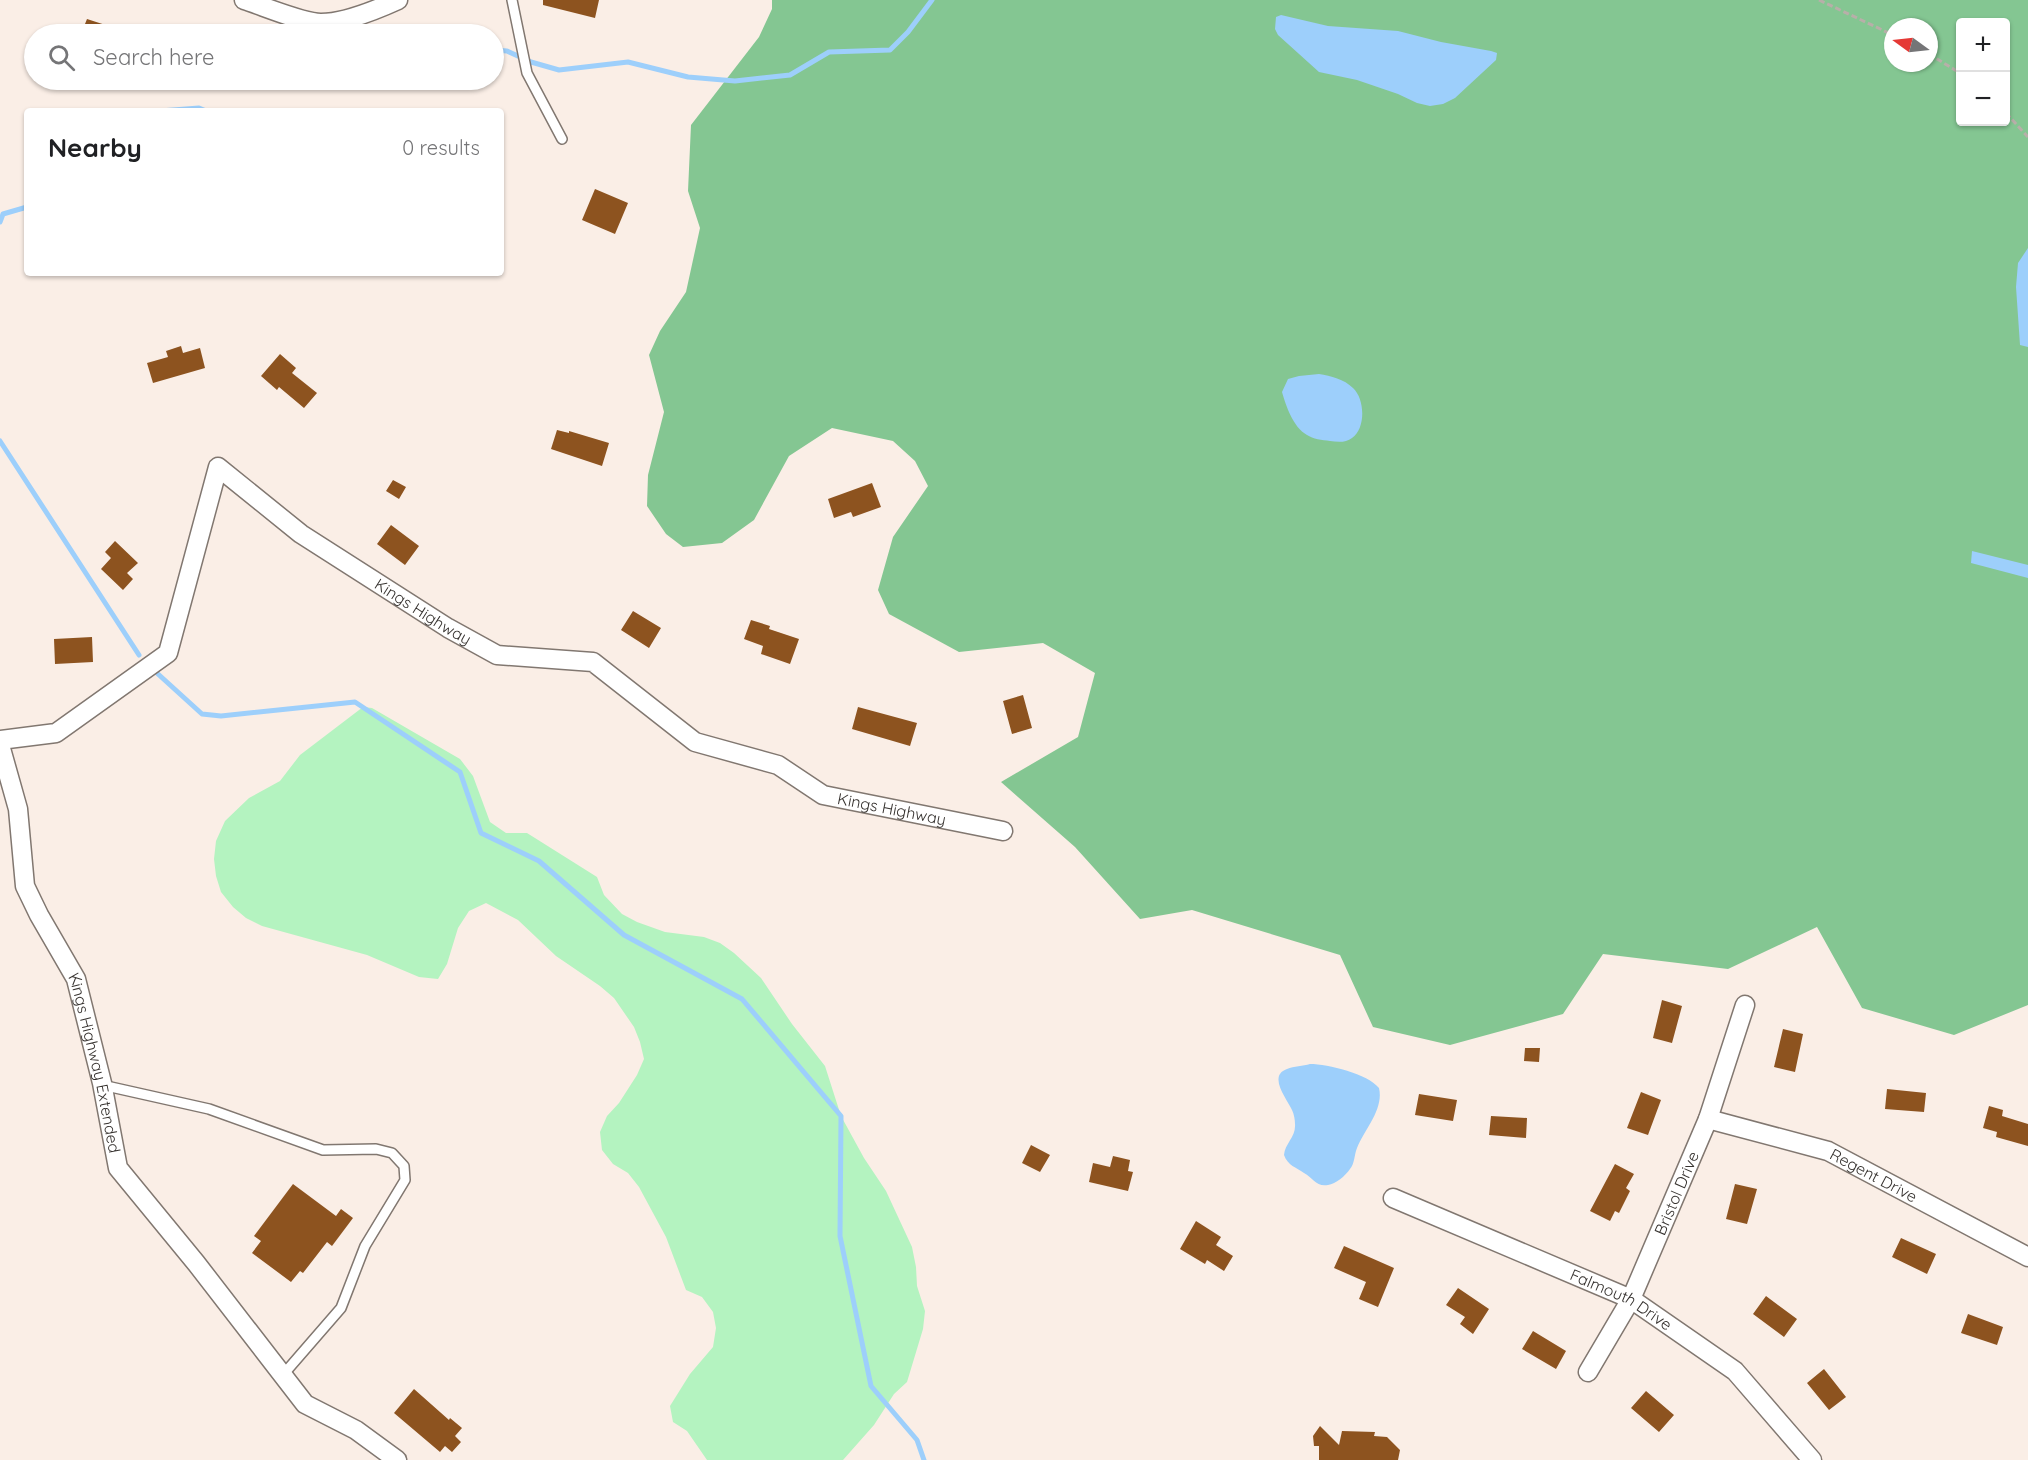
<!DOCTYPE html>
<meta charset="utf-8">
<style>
body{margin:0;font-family:Quicksand,sans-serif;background:#f6f6f6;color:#202124}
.controls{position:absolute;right:18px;top:18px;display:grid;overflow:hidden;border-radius:6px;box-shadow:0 2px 4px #0004}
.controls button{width:54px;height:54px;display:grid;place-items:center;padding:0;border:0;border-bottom:2px solid #e0e0e0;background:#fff;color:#202124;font:30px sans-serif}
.compass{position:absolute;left:1884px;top:18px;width:54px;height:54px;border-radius:50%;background:#fff;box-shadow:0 2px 4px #0004;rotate:285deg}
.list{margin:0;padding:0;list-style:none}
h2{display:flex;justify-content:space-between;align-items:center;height:78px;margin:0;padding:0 24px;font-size:26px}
h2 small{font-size:20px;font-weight:400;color:#757577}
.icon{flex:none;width:33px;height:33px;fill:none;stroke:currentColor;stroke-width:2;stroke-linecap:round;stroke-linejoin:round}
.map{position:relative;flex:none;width:2028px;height:1460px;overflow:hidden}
.search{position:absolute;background:#fff;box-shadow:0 2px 4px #0004;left:24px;top:24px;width:480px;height:66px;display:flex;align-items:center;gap:15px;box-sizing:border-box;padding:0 21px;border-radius:33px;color:#757577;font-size:22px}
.panel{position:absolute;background:#fff;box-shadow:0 2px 4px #0004;left:24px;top:108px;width:480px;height:168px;border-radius:6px}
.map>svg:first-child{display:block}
.green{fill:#b4f3c0}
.forest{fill:#84c692;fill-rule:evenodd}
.water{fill:#9dcffb}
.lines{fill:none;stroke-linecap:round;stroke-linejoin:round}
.stream{stroke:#9dcffb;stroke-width:5}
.building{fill:#8d531f}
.service-casing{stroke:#817770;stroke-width:12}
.minor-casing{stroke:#817770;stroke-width:21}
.path{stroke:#b8afa9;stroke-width:3;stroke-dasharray:6 3;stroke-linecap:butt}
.service{stroke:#fff;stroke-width:9}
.minor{stroke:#fff;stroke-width:18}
.labels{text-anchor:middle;stroke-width:6;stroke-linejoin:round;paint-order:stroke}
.street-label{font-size:16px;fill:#36322f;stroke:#fefefe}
</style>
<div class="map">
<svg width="2028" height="1460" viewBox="0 0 2028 1460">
<rect width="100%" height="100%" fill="#faeee6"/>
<!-- green -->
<path class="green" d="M363 707 372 708 460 759 473 776 490 822 506 833H527L597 877 604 895 622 914 637 922 665 932 704 937 720 943 734 953 761 978 792 1024 825 1066 841 1116 864 1158 886 1191 912 1247 916 1267 917 1286 925 1311 923 1329 907 1382 894 1394 874 1425 843 1460H707L687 1431 673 1422 670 1406 690 1374 713 1347 716 1328 713 1312 702 1297 686 1290 666 1237 639 1187 628 1173 613 1164 602 1150 600 1132 607 1116 619 1103 637 1075 644 1059 640 1042 634 1027 614 998 600 986 556 956 518 920 486 903 469 911 458 928 447 964 438 979 419 977 367 955 262 926 246 918 233 907 221 892 216 876 214 859 216 841 225 821 249 798 280 781 300 755Z"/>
<!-- forest -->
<path class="forest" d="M772 0H2028V1005L1954 1035 1862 1008 1817 927 1728 969 1603 954 1563 1014 1450 1045 1373 1027 1340 955 1192 910 1140 919 1075 847 1001 782 1078 737 1095 673 1043 643 959 652 889 614 878 590 893 537 928 486 915 461 893 441 832 428 789 456 754 520 722 543 683 547 666 534 647 506 648 475 664 412 649 355 660 331 686 292 700 228 688 191 691 125 759 37 772 9ZM1960 22H2006V122H1960ZM1893 27H1929V63H1893Z"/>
<!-- water -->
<path class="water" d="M1281 15 1328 26 1398 31 1441 42 1491 51 1497 53 1496 60 1455 98 1443 104 1430 106 1417 103 1398 94 1357 80 1319 72 1278 35 1275 29 1276 17Z
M2028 248V347L2020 345 2016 287 2018 263Z
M1319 374C1331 376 1344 379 1353 388 1365 399 1366 428 1352 438 1346 443 1337 442 1330 441 1322 440 1313 439 1307 435 1293 427 1286 406 1282 392L1288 379 1299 376Z
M1972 551 2028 565V578L1971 563Z
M1310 1064C1328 1064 1368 1074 1379 1088 1384 1109 1365 1129 1357 1148 1354 1155 1355 1163 1350 1169 1345 1176 1336 1184 1328 1185 1316 1187 1313 1178 1304 1173 1296 1167 1288 1166 1284 1155 1285 1143 1296 1137 1295 1124 1295 1120 1294 1114 1292 1110 1288 1100 1267 1076 1287 1069 1294 1066 1303 1066 1310 1064Z"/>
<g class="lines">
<!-- stream -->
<path class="stream" d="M494 50 507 51 531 62 559 70 628 62 688 77 735 81 790 75 829 52 890 50 908 32 932 0
M160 111 199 108 206 111
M0 222 3 214 27 207
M0 441 139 655
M158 674 202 714 221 716 355 702 460 772 481 833 539 861 624 935 742 999 841 1116 840 1236 871 1386 917 1440 924 1460"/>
</g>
<!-- building -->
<path class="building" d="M543 0H599L595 18 543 5Z
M87 19 127 32V34H81Z
M595 189 628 203 615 234 582 220Z
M181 346 183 353 200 348 205 368 153 383 147 363 168 357 166 351Z
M280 354 296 368 292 373 317 393 304 408 279 387 277 390 261 376Z
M557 430 569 433V431L609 443 602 466 551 449Z
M393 480 406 487 399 499 386 491Z
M872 483 881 507 853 517 851 512 834 518 828 499Z
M391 525 419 546 405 565 377 544Z
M115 541 138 563 127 573 133 579 123 590 101 569 111 558 105 552Z
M633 611 661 628 649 648 621 630Z
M751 620 770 626 769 629 799 639 790 664 761 654 763 646 744 639Z
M92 637 93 662 55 664 54 639Z
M1023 695 1032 728 1012 734 1003 701Z
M858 707 917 723 910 746 852 729Z
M1662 1000 1682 1006 1672 1043 1653 1038Z
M1783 1029 1803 1034 1795 1072 1774 1067Z
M1525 1048H1540L1539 1062 1524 1061Z
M1887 1089 1926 1093 1924 1112 1885 1109Z
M1641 1092 1661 1100 1648 1135 1627 1128Z
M1419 1094 1457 1100 1453 1121 1415 1115Z
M1989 1106 2003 1110 2002 1116 2028 1124V1146L1996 1137 1997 1132 1983 1128Z
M1491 1116 1527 1118 1526 1138 1489 1135Z
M1031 1145 1050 1155 1040 1172 1022 1163Z
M1113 1156 1130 1160 1128 1171 1133 1172 1128 1191 1089 1182 1093 1163 1110 1167Z
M1615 1164 1634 1174 1626 1188 1630 1191 1619 1213 1615 1211 1610 1221 1590 1211Z
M293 1184 336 1216 341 1209 353 1218 332 1246 327 1242 303 1273 300 1271 291 1282 252 1253 261 1241 254 1236Z
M1735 1184 1757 1189 1747 1224 1726 1219Z
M1196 1221 1221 1237 1216 1245 1233 1256 1224 1271 1207 1260 1205 1264 1180 1249Z
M1901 1238 1936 1254 1927 1274 1892 1257Z
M1344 1246 1394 1268 1378 1307 1359 1299 1366 1282 1334 1268Z
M1458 1288 1489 1309 1473 1334 1460 1324 1465 1317 1446 1305Z
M1766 1296 1797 1319 1784 1337 1753 1314Z
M1968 1314 2003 1327 1997 1345 1961 1333Z
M1533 1331 1566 1351 1556 1369 1522 1349Z
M1824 1369 1846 1397 1829 1410 1807 1383Z
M414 1389 449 1420 450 1418 462 1428 455 1436 461 1442 452 1452 445 1446 440 1452 394 1413Z
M1646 1391 1674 1415 1659 1432 1631 1408Z
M1320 1426 1339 1445 1342 1431 1375 1432 1374 1436 1387 1437 1400 1450 1398 1460H1319V1446H1314L1313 1436Z"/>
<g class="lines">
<!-- service casing -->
<g class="service-casing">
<path id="service" d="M512 0 527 73 562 139
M102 1085 209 1109 323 1150 376 1149 392 1153 404 1166 405 1180 365 1246 341 1308 282 1376"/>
</g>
<!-- minor casing -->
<g class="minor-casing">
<g id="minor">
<path d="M244 0C263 6 303 23 321 23 345 23 376 10 398 0"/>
<path id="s1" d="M0 740 56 733 168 653 218 467 301 534 448 628 497 655 593 662 695 742 778 765 823 795 1003 831"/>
<path id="s2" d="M0 745 18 809 25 886 39 915 76 979 102 1083 118 1168 196 1263 305 1404 356 1430 397 1460"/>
<path id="s3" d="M1708 1119 1828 1151 2028 1257"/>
<path id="s4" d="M1393 1198 1631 1299 1735 1371 1812 1460"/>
<path id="s5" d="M1588 1372 1631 1299 1708 1119 1745 1005"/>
</g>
</g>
<!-- path -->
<path class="path" d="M1819 0 1893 35
M1929 54 1960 73
M2006 113 2028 137"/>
<!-- service -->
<use href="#service" class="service"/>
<!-- minor -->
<use href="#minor" class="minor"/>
</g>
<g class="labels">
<!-- street labels -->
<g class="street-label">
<text dy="6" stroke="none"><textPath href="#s1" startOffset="638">Kings Highway</textPath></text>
<text dy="6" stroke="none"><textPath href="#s1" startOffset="1160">Kings Highway</textPath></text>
<text dy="6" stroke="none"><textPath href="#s2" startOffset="336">Kings Highway Extended</textPath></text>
<text dy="6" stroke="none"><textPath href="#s3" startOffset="176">Regent Drive</textPath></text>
<text dy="6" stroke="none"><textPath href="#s5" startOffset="200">Bristol Drive</textPath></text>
<text dy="6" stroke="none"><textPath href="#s4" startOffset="250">Falmouth Drive</textPath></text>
</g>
</g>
</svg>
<div class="controls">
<button>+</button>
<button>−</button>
</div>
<svg class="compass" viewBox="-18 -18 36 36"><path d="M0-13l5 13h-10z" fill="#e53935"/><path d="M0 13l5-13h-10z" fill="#757577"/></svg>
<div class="search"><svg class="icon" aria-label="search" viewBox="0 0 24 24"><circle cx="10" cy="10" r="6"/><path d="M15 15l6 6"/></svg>Search here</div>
<section class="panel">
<h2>Nearby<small>0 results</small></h2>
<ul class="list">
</ul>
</section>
</div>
